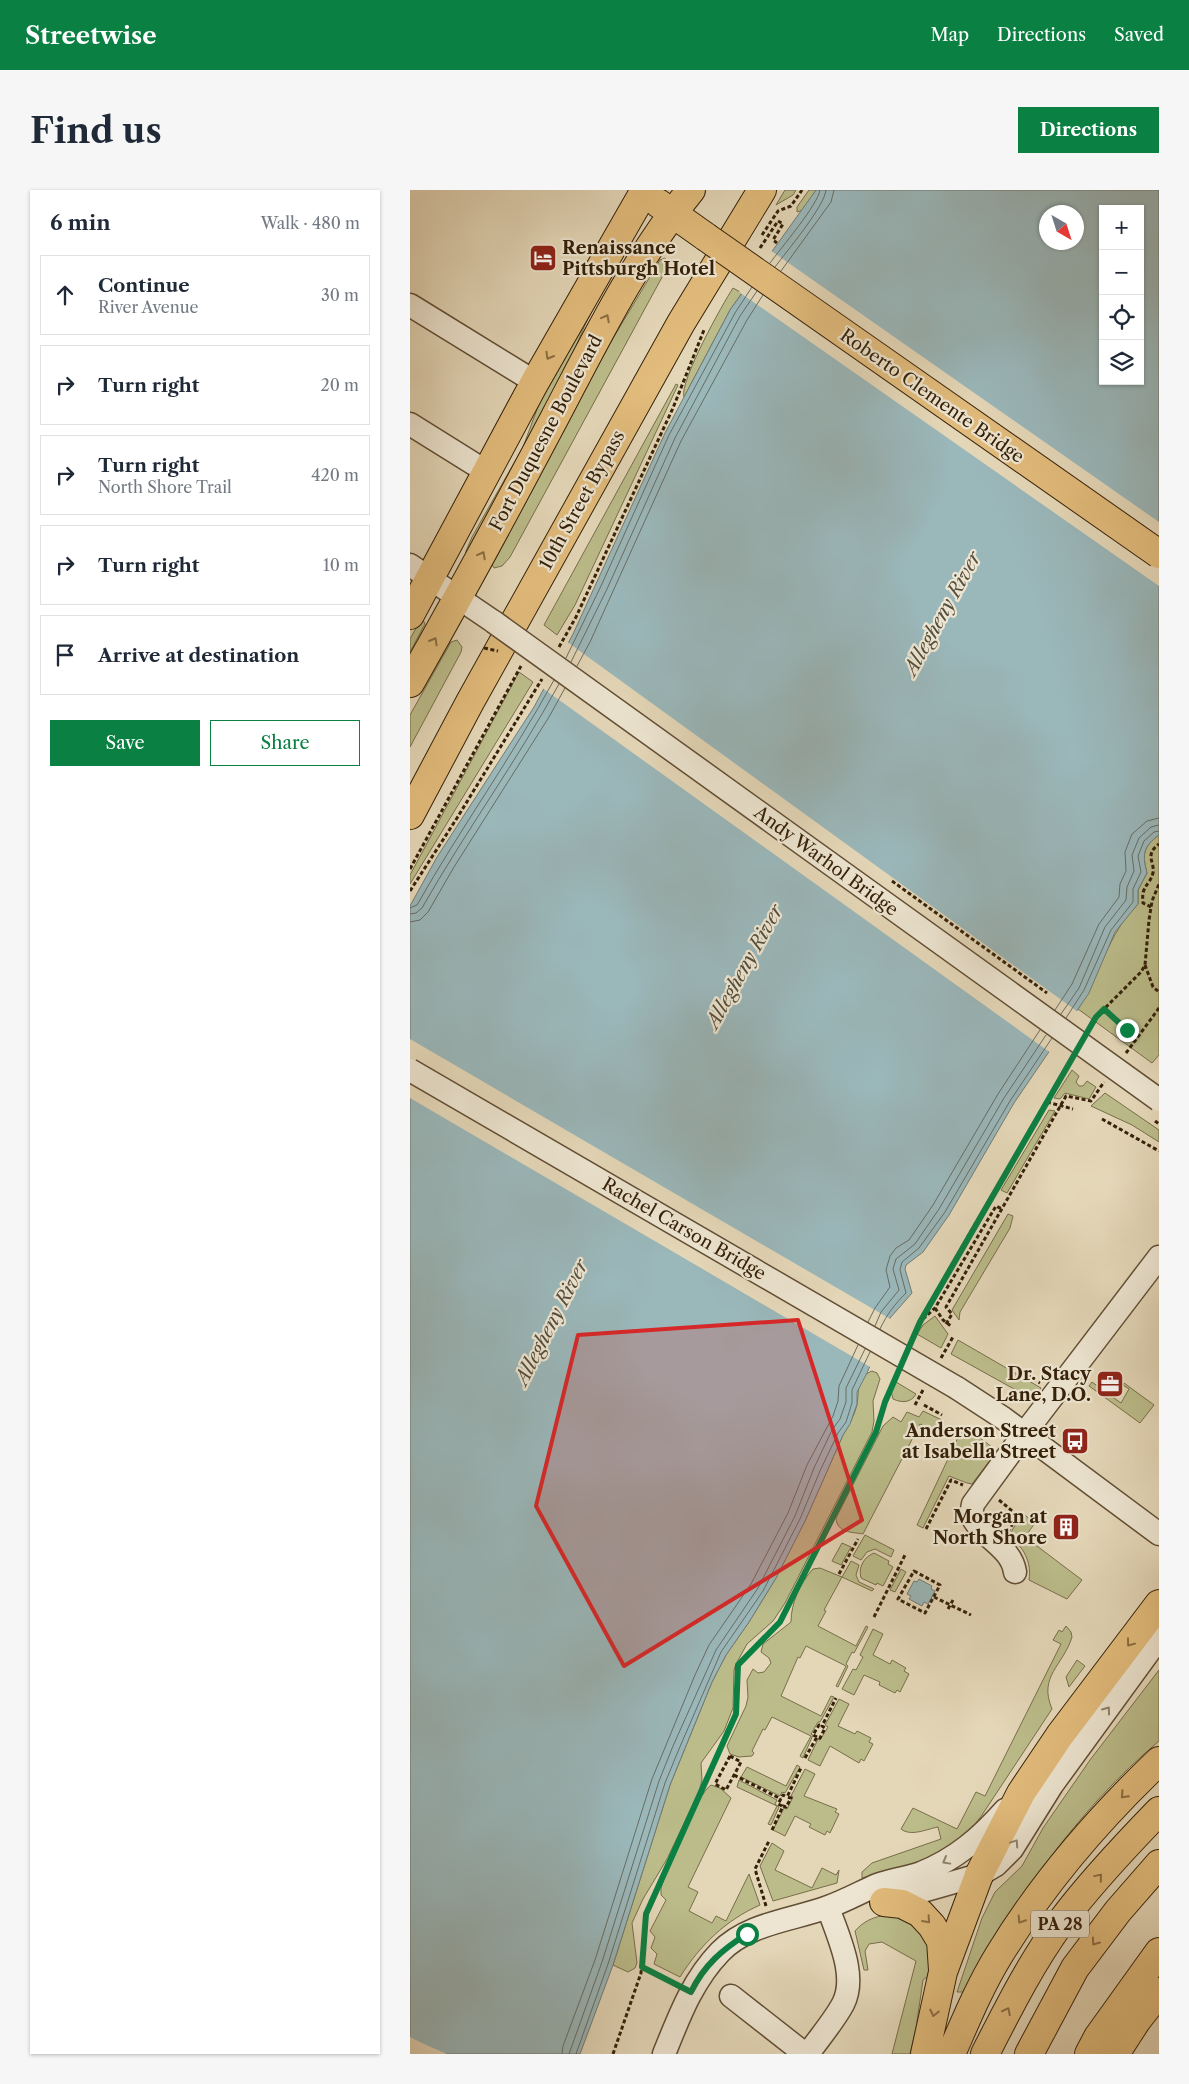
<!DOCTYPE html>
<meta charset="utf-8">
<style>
body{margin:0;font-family:"Libre Caslon Text",serif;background:#f6f6f7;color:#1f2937}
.controls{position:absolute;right:15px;top:15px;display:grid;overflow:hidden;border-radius:0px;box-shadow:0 1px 4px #0004}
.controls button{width:45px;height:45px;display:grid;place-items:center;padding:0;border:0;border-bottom:1px solid #e0e1e3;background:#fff;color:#1f2937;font:25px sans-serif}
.compass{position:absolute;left:629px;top:15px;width:45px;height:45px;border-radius:50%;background:#fff;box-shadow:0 1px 4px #0004;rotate:141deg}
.stop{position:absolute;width:15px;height:15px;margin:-11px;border:4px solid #0b8043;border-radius:50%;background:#fff}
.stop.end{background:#0b8043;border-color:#fff;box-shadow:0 1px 5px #0008}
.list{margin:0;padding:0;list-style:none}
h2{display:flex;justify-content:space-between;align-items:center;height:65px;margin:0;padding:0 20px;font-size:21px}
h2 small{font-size:16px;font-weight:400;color:#747a83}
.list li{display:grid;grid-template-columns:32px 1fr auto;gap:15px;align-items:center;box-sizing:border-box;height:80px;margin:0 10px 10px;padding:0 10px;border:1px solid #e0e1e3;border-radius:0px}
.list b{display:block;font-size:19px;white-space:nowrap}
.list p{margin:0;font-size:16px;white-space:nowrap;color:#747a83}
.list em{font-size:16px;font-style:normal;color:#747a83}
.actions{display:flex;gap:10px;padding:15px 20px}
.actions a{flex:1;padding:11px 0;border:1px solid #0b8043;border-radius:0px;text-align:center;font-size:18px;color:#0b8043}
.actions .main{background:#0b8043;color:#fff}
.icon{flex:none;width:28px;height:28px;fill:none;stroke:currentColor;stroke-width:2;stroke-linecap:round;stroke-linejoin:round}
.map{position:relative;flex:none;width:749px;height:1864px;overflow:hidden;border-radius:0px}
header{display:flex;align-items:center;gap:30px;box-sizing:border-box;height:70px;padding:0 25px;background:#0b8043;color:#fff}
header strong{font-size:24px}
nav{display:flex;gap:28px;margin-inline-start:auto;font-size:18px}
.intro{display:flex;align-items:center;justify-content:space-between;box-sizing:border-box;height:120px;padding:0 30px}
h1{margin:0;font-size:35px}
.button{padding:12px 22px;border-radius:0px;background:#0b8043;color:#fff;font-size:18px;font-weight:700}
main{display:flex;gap:30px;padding:0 30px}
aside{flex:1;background:#fff;border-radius:0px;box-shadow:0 1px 4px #0004}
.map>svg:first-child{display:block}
.green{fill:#bbbc8a;stroke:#786e4a}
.water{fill:#9ab7ba;stroke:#727b73;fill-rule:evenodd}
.pier{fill:#e4d7b8}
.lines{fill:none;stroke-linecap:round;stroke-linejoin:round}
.shore{stroke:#686c62;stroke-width:1}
.minor-casing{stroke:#614e35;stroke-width:25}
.major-casing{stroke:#352109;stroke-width:30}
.highway-casing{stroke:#352109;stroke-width:30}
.path{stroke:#352109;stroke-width:3;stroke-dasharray:4 2.5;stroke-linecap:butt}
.minor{stroke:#ede5d1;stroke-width:22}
.major{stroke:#e2bc7c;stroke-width:28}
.highway{stroke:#e2bc7c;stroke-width:28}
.minor-bridge-casing{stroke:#614e35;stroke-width:25;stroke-linecap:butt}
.major-bridge-casing{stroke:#352109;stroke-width:30;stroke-linecap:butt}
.path-bridge{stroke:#352109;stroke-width:3;stroke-dasharray:4 2.5;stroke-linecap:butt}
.minor-bridge{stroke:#ede5d1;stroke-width:22}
.major-bridge{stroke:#e2bc7c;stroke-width:28}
.oneway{stroke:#8c6e42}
.oneway2{stroke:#91836d}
.route{stroke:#0b8043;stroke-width:6}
.marked{fill:#d62828;fill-opacity:0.2;stroke:#d62828;stroke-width:4;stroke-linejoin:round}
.labels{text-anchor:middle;stroke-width:4.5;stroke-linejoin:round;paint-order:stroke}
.shield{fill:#ede5d1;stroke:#6c5c45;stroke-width:1}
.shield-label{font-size:16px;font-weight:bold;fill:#352109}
.poi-label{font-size:18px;font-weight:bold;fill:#352109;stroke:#ede5d1;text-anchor:end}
.street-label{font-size:18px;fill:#352109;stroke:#ede5d1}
.water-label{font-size:19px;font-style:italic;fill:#534e3e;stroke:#ede5d1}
</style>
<header>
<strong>Streetwise</strong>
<nav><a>Map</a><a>Directions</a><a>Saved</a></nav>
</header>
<div class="intro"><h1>Find us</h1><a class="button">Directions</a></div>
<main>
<aside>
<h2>6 min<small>Walk · 480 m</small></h2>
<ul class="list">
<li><svg class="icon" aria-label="ahead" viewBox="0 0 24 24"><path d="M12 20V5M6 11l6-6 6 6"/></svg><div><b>Continue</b><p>River Avenue</p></div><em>30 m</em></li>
<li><svg class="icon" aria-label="right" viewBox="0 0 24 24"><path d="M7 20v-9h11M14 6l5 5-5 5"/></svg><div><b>Turn right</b></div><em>20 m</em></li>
<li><svg class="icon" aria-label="right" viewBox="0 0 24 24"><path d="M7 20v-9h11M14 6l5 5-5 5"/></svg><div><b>Turn right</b><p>North Shore Trail</p></div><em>420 m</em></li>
<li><svg class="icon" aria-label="right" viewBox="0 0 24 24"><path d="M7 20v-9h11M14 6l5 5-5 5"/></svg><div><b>Turn right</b></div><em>10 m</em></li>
<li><svg class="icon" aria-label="arrive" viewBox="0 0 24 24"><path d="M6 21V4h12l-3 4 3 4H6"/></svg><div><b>Arrive at destination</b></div></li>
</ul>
<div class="actions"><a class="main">Save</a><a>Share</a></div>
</aside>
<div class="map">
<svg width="749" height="1864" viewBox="0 0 749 1864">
<rect width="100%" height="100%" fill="#e4d7b8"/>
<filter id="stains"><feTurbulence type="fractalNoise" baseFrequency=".004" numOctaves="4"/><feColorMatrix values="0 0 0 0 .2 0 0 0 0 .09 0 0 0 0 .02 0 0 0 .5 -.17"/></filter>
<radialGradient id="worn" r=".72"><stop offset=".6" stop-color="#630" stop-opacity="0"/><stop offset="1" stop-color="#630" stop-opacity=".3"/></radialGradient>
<!-- green -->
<path class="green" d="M375 0H386L383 5 366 15Z
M399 0H406L393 20 387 22V17Z
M224 46C202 86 170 134 159 179L56 364V361L62 347 113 257 132 206Z
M255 68 258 71 257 78 100 367 92 376 84 378 81 373 202 150 250 70Z
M323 98 332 103 320 120 274 207C269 192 313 113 323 98Z
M266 194 268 195 165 415 147 445 134 435Z
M13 430 15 434 0 462V449L10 431Z
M47 450 52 457 51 462 0 557V525L41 452Z
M109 482 123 492 0 694V685Z
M749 645V865L742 873 668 819C690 785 698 743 728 714V700L737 683C732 664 733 657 749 645Z
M662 880 669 886 666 892 669 896H673L677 891 686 897 679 909 655 903 650 909 644 908Z
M695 903 749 940V952L722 935 681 916Z
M639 920 645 921 597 1003 591 1000Z
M598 1024 603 1026 600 1038 550 1122 549 1130 542 1120Z
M525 1126 538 1144 531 1158 507 1144 513 1135Z
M548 1150 631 1198 622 1209 541 1164Z
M462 1181 467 1183 470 1189 463 1211 464 1231 462 1242 375 1413 363 1431 337 1454 326 1474 324 1480 323 1518 314 1541 291 1573 292 1590 289 1602 257 1669 233 1709 222 1733 227 1773 225 1778 218 1782 203 1775 260 1595 302 1492 316 1465 339 1432 366 1388 395 1331 433 1245C439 1236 444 1226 447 1215 449 1203 446 1187 462 1181Z
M486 1192 506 1204C501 1213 492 1213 483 1209L481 1200Z
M682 1192 711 1213 719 1199 713 1195 714 1193 744 1215 730 1233 679 1196Z
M513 1221 534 1231 529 1243 510 1234 453 1344C442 1342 427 1343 426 1328L473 1236 483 1227 491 1232 497 1222 509 1227Z
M552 1239 566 1245 587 1261 562 1294 557 1293 539 1286 513 1338 507 1335Z
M612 1323 625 1333 615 1347 672 1390 657 1409 619 1390C622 1372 613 1356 599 1346Z
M455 1345 484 1360 481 1367 465 1359 457 1362 451 1370 443 1366Z
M432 1353 441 1357 431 1375 422 1371Z
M464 1363 479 1371 478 1374 483 1377 473 1396 467 1393 466 1395 451 1388C448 1377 454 1367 464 1363Z
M441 1371 449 1375 446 1385 449 1392 464 1399 462 1401 432 1387 414 1420 416 1421 408 1436 446 1456 456 1436 458 1437 444 1463 442 1462 436 1474 438 1476 428 1497 426 1496 436 1476 396 1456 390 1468 388 1467 371 1506 411 1526 421 1506 424 1507 410 1532H408L401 1544 403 1545 393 1568 390 1566 401 1546 362 1527 355 1540 353 1539 342 1561 344 1563 342 1566 329 1567 320 1564 317 1556 336 1516 338 1507 337 1490 343 1479 348 1483 354 1482 361 1473 359 1468 351 1462 353 1454 381 1432C381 1413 390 1393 403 1379L410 1378 432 1387Z
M491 1379 496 1382 485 1402 480 1400Z
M656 1436 661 1442 662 1447C653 1476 628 1486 642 1519L572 1625 560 1641 542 1657 507 1673 452 1688V1682L462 1673 531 1649 528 1637C517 1639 501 1647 491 1639L503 1618 547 1639 566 1602 575 1606 651 1454 643 1450 649 1440 652 1442Z
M463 1439 473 1444 463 1465 480 1474 482 1470 496 1478 494 1481 499 1484 490 1502 487 1500 485 1503 469 1495 470 1492 454 1485 444 1505 432 1499 443 1479 446 1480 453 1467 450 1465Z
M667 1470 675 1476 659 1497 656 1487Z
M749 1480V1551C668 1619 605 1710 554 1802H547L572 1728 585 1702 612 1676 633 1638 680 1570Z
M429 1509 439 1514 428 1536 445 1544 447 1541 461 1548 459 1552 463 1554 454 1571 451 1569 449 1573 420 1556 410 1576 398 1570 408 1549 410 1550 418 1537 415 1535Z
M387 1575 390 1577 375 1603 372 1602 370 1606 331 1587 337 1577 376 1596Z
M395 1579 405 1584 394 1606 427 1619 425 1622 429 1624 420 1643 417 1641 415 1645 399 1637 401 1634 385 1626 375 1646 363 1640 374 1618 377 1619 383 1607 381 1606Z
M329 1590 367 1610 365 1614 369 1617 361 1635 358 1634 367 1616 327 1597Z
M301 1595 310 1598 321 1608 278 1697 288 1702 279 1721 302 1733 306 1726 316 1731 339 1684 350 1715C316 1730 290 1755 270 1787L244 1774 247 1764 241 1758 245 1747 240 1741 256 1710 251 1705V1698L255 1686C263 1668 288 1603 301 1595Z
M362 1653 374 1661 365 1680 402 1698 412 1678 426 1685 429 1680 427 1693 363 1711 350 1676Z
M495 1723 522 1745 524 1781 513 1790 506 1838 500 1864H482L506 1771 472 1752 459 1754 455 1761 458 1780H454L445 1741C459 1725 475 1725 495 1723Z"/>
<!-- water -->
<path class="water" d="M406 0H749V645C733 657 732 664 737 683L728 700V714L705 742 679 803 604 913 539 1025 513 1062 496 1075 495 1079 502 1103 480 1128 457 1183 447 1202V1214L440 1234 433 1245 395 1331 366 1388 339 1432 316 1465 302 1492 260 1595 203 1775 170 1864H0V716L27 667 124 517 163 444 255 243 320 120ZM693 19H730V191H693ZM636 22H666V52H636Z
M509 1389 522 1396 521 1399 525 1401 518 1414 514 1412 512 1416 499 1409 501 1406 497 1404 504 1391 507 1392Z"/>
<!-- pier -->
<path class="pier" d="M360 60 749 332V396L329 102Z
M156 451 668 822 641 863 131 497Z
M0 849 482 1130 462 1178 0 908Z
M0 1847 16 1855 37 1864H0Z"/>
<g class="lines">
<!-- shore -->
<path class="shore" d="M360 73C370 59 408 15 410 0
M365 77C376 62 415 16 416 0
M371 81 421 12 424 0
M156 468 191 396 259 245 325 123 342 97
M161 472 197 399 265 248 330 126 347 101
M167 476 180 452 271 251 337 130 353 105
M0 718 7 715C50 639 102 567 144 490
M0 724 6 723 12 718C55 642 107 571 149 494
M0 732 10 730 18 722 44 677 139 527 155 498
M645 820 662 794 689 734 709 707 710 694 716 681 715 662 722 644 737 631 749 628
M651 824 669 798 695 737 716 710 717 697 724 681 722 665 729 648 741 637 749 635
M656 828 674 800 701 740 723 712V699L731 682 728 666 734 651 744 642 749 641
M458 1132 465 1118 480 1097 476 1080 480 1066 486 1058 499 1050 523 1015 588 904 630 840
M465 1136 471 1122 489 1100 483 1079 486 1069 505 1054 529 1019 594 908 636 845
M470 1139C477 1124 485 1114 496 1103L490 1080 492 1072 509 1058 535 1022 600 911 642 848
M152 1864 153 1856 185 1770 242 1589 285 1485 299 1455 341 1394 378 1323 397 1275 423 1226 428 1211 429 1196 448 1155
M159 1864 192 1772 249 1591 263 1556 306 1460 348 1398 385 1326 404 1278 422 1240 430 1229 436 1212V1198L455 1159
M166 1864 198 1774 255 1593 269 1559 311 1462 353 1401 390 1329 410 1281 428 1243 436 1232 442 1213V1200L460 1162"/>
<!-- minor casing -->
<g class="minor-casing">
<path id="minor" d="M0 115 125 192
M0 234 64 274
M0 375 84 432
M547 1198 593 1228 749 1344
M605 1382C601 1356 573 1349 561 1325L563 1314 614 1244 749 1067
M474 1712 569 1685 586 1675 602 1659 642 1595 749 1448
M321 1806 395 1864
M254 1864C269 1827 282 1791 310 1762 338 1733 383 1730 418 1717 435 1711 451 1702 467 1695 481 1690 497 1688 511 1683 546 1669 570 1648 595 1620
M398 1864C409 1848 424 1831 433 1814 448 1785 427 1745 418 1717"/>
</g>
<!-- major casing -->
<g class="major-casing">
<path id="major" d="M248 13 296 47
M0 425 125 192 235 0
M0 493C50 405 98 316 145 227 186 149 225 69 281 0
M0 625 60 512 271 133 352 0
M569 1685 611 1603 650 1545 749 1414"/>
</g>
<!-- highway casing -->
<g class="highway-casing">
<path id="highway" d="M474 1712 492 1714 510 1723 522 1736 531 1751 533 1780
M515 1864 533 1782 569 1685
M541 1864C556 1830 570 1796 589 1765 633 1693 688 1629 749 1571
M575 1864C598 1819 621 1773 651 1732 680 1693 715 1656 749 1621
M619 1864 665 1778 708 1721 749 1674
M679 1864 688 1847 749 1762
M705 1864 727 1830 749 1802"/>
</g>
<!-- path -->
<path class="path" d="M352 45 368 21 381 16 392 0
M350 58 368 31 373 34 363 50 367 53
M149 457 166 427 263 218 294 140
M0 679 111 476
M0 701 47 628 132 489
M741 717 733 713C731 695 739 697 743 683 745 672 734 665 749 654
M735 775 743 797 749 802
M694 819 727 847
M680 838 686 827 731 782 735 775 739 730 742 711 749 694
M716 863 749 818
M637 912 663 919
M692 929 749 961
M745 931 749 934
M525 1118 533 1130 541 1136
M513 1129 525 1118 586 1016 592 1019
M536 1134 542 1124 536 1117 656 906 681 911 694 892
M502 1150 509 1132 560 1043 662 869
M531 1168 543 1147
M612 1182 630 1193
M505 1215 513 1200
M514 1215 532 1225
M589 1310 607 1325 599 1341
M516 1339 541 1290 553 1295
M504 1381 530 1395 515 1423 488 1409Z
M429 1384 448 1349
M524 1407 561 1425
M538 1419 543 1410
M464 1427 495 1365
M407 1547 403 1545 409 1535 412 1536
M320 1566 331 1572 316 1600 305 1594Z
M395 1568 407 1547 410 1548 415 1538 412 1536 426 1508
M324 1585 371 1609
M372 1616 368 1614 373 1605 377 1607
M362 1640 373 1616 376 1617 381 1608 377 1607 391 1578
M356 1716 345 1679 359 1651
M232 1777 265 1794
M203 1864 231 1783 236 1724 326 1524 328 1475 370 1432 466 1242 475 1212 487 1183"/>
<!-- minor -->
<use href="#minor" class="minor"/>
<!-- major -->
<use href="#major" class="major"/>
<!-- highway -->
<use href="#highway" class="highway"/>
<!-- minor-bridge casing -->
<g class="minor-bridge-casing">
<path id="minor-bridge" d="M84 432 749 910
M0 880 547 1198"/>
</g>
<!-- major-bridge casing -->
<g class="major-bridge-casing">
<path id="major-bridge" d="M296 47 749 364"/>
</g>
<!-- path-bridge -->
<path class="path-bridge" d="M74 458 88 461
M482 691 637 803"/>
<!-- minor-bridge -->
<use href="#minor-bridge" class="minor-bridge"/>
<!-- major-bridge -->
<use href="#major-bridge" class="major-bridge"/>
</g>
<!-- one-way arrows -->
<defs><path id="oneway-chevron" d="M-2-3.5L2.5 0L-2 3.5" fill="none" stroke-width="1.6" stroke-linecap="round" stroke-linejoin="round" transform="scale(1.25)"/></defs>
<g class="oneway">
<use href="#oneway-chevron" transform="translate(196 128) rotate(-62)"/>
<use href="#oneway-chevron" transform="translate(139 166) rotate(120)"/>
<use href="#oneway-chevron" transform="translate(72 365) rotate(-62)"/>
<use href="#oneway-chevron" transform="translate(24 451) rotate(-60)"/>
<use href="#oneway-chevron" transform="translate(720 1453) rotate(127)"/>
<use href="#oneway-chevron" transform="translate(714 1605) rotate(133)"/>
<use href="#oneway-chevron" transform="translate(689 1687) rotate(-50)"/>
<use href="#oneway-chevron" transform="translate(517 1730) rotate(48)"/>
<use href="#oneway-chevron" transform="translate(611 1730) rotate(123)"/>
<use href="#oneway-chevron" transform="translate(685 1752) rotate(126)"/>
<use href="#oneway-chevron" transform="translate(597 1821) rotate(-63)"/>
<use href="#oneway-chevron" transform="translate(524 1823) rotate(103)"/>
</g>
<g class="oneway2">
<use href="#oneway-chevron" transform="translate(697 1520) rotate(-54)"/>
<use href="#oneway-chevron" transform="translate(605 1653) rotate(-56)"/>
<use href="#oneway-chevron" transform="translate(536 1671) rotate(151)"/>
</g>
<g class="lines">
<!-- route -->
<path class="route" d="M337 1744C313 1759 294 1775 281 1802L232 1777 236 1724 326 1524 328 1475 370 1432 466 1242 475 1212 510 1132 686 827 694 819 717 840"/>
</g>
<!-- marked area -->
<path class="marked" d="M388 1130 452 1330 214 1476 126 1316 168 1145Z"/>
<!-- icons -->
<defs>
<g id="hotel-square" transform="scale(1.4375)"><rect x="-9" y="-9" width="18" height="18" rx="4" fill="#8f2418" stroke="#ede5d1"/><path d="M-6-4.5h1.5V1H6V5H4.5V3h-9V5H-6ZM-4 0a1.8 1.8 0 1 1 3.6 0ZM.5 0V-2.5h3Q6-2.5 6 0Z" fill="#fff"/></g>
<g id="office-square" transform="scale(1.4375)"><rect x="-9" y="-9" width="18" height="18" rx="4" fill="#8f2418" stroke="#ede5d1"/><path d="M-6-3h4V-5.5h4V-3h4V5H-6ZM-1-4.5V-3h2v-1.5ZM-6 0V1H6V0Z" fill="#fff"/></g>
<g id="bus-square" transform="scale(1.4375)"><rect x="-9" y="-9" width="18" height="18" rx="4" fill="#8f2418" stroke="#ede5d1"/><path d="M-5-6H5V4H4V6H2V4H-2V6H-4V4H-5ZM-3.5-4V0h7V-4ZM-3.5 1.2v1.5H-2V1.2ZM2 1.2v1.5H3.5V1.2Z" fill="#fff"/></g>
<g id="building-square" transform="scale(1.4375)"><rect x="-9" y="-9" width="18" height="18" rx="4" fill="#8f2418" stroke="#ede5d1"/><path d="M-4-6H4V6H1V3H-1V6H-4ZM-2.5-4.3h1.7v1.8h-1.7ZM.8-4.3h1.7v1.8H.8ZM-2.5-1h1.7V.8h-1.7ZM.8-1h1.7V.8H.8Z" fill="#fff"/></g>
</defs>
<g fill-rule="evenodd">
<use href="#hotel-square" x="133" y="68"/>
<use href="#office-square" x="700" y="1194"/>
<use href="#bus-square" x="665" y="1251"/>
<use href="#building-square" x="656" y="1337"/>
</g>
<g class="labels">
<!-- shield labels -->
<rect class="shield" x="621" y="1720.5" width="58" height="27" rx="4"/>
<g class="shield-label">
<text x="650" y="1740">PA 28</text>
</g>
<!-- poi labels -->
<g class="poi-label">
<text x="152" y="64" text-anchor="start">Renaissance<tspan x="152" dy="21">Pittsburgh Hotel</tspan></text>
<text x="681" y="1190">Dr. Stacy<tspan x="681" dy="21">Lane, D.O.</tspan></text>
<text x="646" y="1247">Anderson Street<tspan x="646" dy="21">at Isabella Street</tspan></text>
<text x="637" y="1333">Morgan at<tspan x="637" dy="21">North Shore</tspan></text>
</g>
<!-- street labels -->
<g class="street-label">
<text transform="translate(522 206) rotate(35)" y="6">Roberto Clemente Bridge</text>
<text transform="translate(136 243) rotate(-62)" y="6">Fort Duquesne Boulevard</text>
<text transform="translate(172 310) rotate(-61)" y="6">10th Street Bypass</text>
<text transform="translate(416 671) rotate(36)" y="6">Andy Warhol Bridge</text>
<text transform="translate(274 1039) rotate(30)" y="6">Rachel Carson Bridge</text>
</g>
<!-- water labels -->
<g class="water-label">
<text transform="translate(532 423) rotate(-61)" y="7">Allegheny River</text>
<text transform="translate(334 776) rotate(-61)" y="7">Allegheny River</text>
<text transform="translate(141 1132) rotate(-63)" y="7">Allegheny River</text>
</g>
</g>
<rect width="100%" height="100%" filter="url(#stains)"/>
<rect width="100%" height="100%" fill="url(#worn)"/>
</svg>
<div class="controls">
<button>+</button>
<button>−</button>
<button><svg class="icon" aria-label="locate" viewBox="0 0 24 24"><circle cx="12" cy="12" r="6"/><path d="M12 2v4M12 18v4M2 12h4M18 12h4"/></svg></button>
<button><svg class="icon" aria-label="layers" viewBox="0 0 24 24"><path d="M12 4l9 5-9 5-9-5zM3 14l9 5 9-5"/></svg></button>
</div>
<svg class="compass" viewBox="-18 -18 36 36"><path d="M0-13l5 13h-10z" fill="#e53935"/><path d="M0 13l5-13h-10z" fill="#747a83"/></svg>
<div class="stop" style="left:337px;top:1744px"></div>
<div class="stop end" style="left:717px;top:840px"></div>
</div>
</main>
